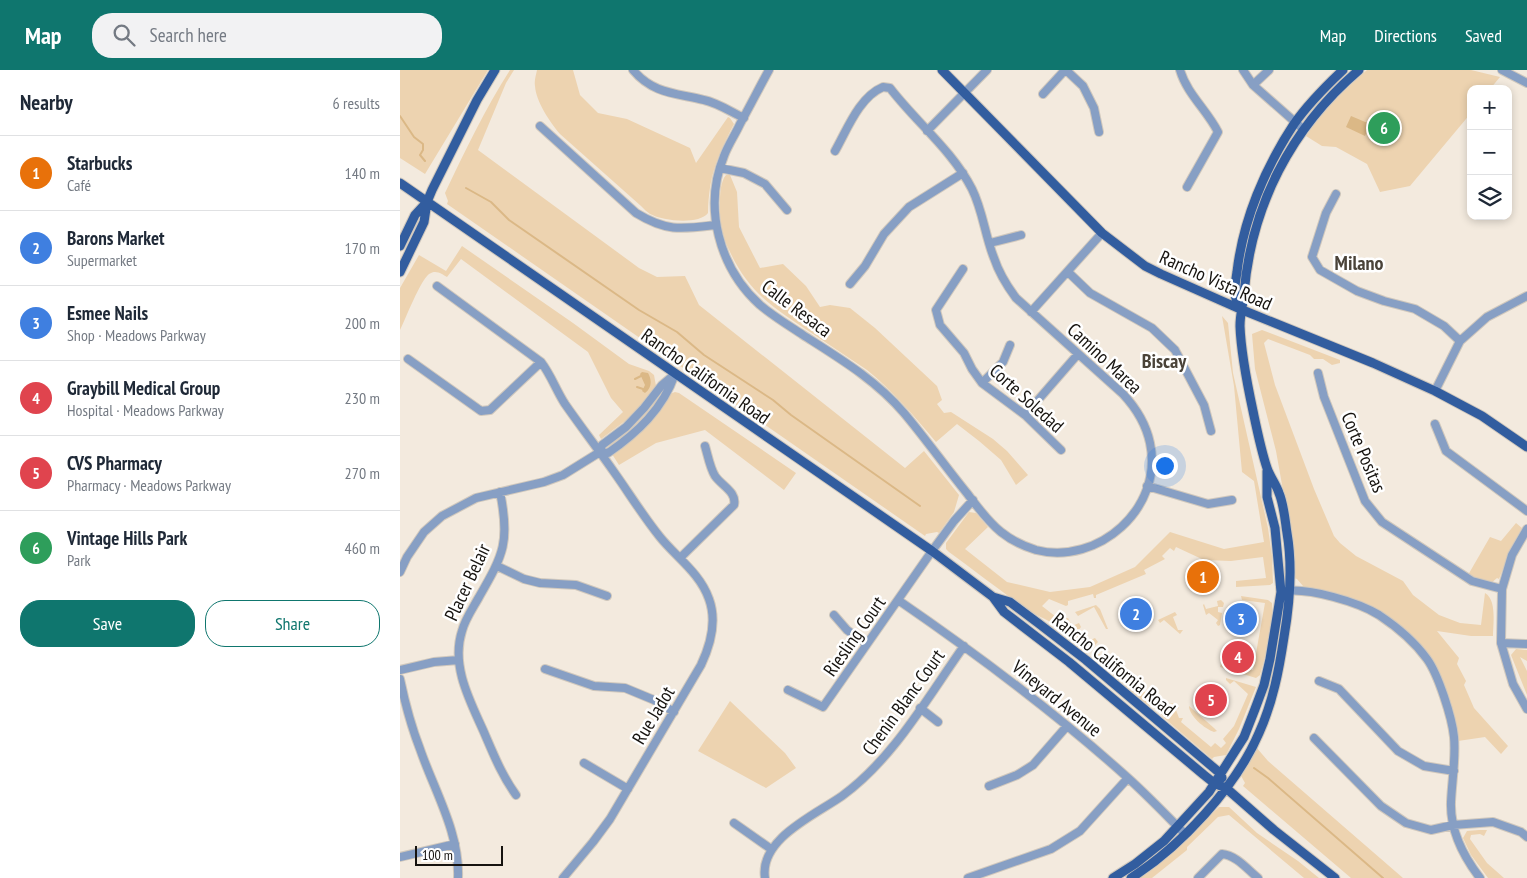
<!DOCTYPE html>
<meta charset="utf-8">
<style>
body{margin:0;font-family:"PT Sans Narrow",sans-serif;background:#f2f2f3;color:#1f2937}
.controls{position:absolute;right:15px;top:15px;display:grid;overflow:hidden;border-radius:10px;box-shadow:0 2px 8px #0003}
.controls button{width:45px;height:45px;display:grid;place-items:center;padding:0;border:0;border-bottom:1px solid #e0e1e3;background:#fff;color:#1f2937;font:25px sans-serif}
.scale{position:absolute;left:15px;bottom:12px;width:88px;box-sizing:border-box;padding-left:5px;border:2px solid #16130f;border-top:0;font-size:14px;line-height:18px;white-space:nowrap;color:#16130f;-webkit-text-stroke:4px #fff;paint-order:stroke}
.you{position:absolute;left:764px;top:395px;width:18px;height:18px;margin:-12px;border:4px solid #fff;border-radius:50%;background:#1a73e8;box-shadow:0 0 0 8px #1a73e833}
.badge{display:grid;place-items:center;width:32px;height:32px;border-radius:50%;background:#0f766e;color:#fff;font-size:16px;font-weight:700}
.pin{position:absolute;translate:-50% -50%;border:2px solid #fff;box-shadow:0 1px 5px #0006}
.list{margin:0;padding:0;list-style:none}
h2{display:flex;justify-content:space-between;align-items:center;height:65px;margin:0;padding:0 20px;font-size:21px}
h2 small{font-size:16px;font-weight:400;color:#747a83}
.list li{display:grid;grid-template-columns:32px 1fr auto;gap:15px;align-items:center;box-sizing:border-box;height:75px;padding:0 20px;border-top:1px solid #e0e1e3}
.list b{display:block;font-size:19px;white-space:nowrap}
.list p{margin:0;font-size:16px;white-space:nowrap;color:#747a83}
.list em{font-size:16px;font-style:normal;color:#747a83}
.actions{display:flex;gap:10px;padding:15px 20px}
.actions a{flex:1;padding:11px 0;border:1px solid #0f766e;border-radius:20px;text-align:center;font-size:18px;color:#0f766e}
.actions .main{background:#0f766e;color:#fff}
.icon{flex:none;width:28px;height:28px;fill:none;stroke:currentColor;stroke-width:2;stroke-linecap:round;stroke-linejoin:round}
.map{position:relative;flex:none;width:1127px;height:808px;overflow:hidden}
header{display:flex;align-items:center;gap:30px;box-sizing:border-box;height:70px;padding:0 25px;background:#0f766e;color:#fff}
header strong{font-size:24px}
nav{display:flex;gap:28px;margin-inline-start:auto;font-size:18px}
.search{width:350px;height:45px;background:#f2f2f3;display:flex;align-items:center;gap:12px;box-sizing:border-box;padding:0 18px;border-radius:20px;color:#747a83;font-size:19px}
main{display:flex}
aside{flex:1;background:#fff}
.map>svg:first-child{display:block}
.green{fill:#edd3b0}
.water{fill:#dbb886}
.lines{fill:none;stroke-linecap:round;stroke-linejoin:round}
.stream{stroke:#dbb886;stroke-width:2}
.minor-casing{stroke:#d0c8bd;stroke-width:10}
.major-casing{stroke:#d0c8bd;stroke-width:11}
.minor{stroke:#879fc4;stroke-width:8}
.major{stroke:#325d9f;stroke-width:9}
.labels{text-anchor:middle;stroke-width:5;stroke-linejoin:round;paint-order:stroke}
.street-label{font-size:19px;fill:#16130f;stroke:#fff}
.neighbourhood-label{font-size:20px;font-weight:bold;fill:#4a4339;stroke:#fff}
</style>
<header>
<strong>Map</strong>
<div class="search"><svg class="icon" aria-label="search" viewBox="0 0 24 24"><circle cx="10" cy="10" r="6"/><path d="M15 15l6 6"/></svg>Search here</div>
<nav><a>Map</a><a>Directions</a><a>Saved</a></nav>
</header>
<main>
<aside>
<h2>Nearby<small>6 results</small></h2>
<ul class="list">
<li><span class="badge" style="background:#e8710a">1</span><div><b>Starbucks</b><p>Café</p></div><em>140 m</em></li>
<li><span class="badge" style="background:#3f7fe0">2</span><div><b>Barons Market</b><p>Supermarket</p></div><em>170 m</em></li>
<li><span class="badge" style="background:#3f7fe0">3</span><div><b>Esmee Nails</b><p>Shop · Meadows Parkway</p></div><em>200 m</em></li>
<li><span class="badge" style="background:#e0444e">4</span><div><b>Graybill Medical Group</b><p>Hospital · Meadows Parkway</p></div><em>230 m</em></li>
<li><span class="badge" style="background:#e0444e">5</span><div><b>CVS Pharmacy</b><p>Pharmacy · Meadows Parkway</p></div><em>270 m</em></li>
<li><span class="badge" style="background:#2e9e5b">6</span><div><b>Vintage Hills Park</b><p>Park</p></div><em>460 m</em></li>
</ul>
<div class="actions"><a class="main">Save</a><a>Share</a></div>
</aside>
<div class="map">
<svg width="1127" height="808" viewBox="0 0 1127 808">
<rect width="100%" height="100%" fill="#f3eade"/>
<!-- green -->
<path class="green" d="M0 0H88L25 104 0 88Z
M110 0H114L106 13 78 80 239 198 257 207 285 206 299 235 505 398 524 381 559 425 554 442 539 463 537 462 526 464 525 466 47 134 48 131 45 123C65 81 85 39 110 0Z
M137 0H173L180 25 198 43 227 49 290 78 296 93 328 47 330 48 334 54C317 87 309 105 308 143 299 155 263 151 250 144 247 142 244 139 241 136L160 64C150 52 136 32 135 16 134 11 136 5 137 0Z
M967 0H1071L1100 7 1090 19H1071V43L1010 116 980 122 967 94 936 77 922 76 906 66C923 40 944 20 967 0Z
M326 105H330L337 122 339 157 360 198 383 194 406 216 420 237 430 235 450 238 475 258 537 316 542 330 537 334 544 343 551 342 593 369 607 381 628 405 616 415 601 390 579 371 557 354 536 372C514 346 493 321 467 300 449 288 431 276 413 264 376 240 349 223 330 182 324 170 320 156 320 142 320 131 319 113 326 105Z
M62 176 173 253 229 294 249 301 254 305 256 316 233 345 201 369 199 365 223 342 211 328 188 282 61 189 47 207C42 204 36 199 29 204 20 211 6 248 0 260V218L19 185 46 201Z
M822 246 828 253 833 303 868 458 872 486 873 513 870 515 836 517V511L866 508 863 487 831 491 804 490 776 477 774 481 770 478 762 486 765 489 744 500 746 504 696 525V528H694L693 524 668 531V535L666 536 649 529 642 536 660 550 663 547 664 549 668 548 672 556 679 553 681 557 678 561 688 571 695 568 698 572 688 582C675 581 668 565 659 558 650 550 639 547 629 541 602 522 575 501 549 482L546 479V473L569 442 576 443 588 457 565 479 607 512 650 522 690 517 735 497 770 462 824 479 864 472 854 411 842 402 834 316Z
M862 260 940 290V293L932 295 923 289H914L910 285 868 269 864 273 875 315 914 419 934 466 940 473 956 486 1003 511 1013 525 1039 545 1060 553 1081 555 1085 523C1097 530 1093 554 1093 566H1071L1037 561 1059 588 1057 594 1066 611 1064 615 1074 638 1108 676 1101 684 1085 667 1058 671C1046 583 993 525 902 518L903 516 897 509 894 508 891 465 876 381 855 299 852 264Z
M275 322 279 323 396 403 384 420 305 360 256 373 219 395 212 384 261 338 270 324Z
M260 323 263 325C248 345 231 362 211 377L209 376V374L240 349Z
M1116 453 1122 458 1112 476 1099 509 1097 508 1090 514 1068 505 1090 467 1101 471Z
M841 526 868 530 872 533C874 554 866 585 860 605L856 608 820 597 822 589 824 590 823 594 853 600 865 533 842 530Z
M821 530 824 533 823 537H818V542L822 543 820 555 818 556 816 553 818 550 809 543 806 545 803 535 804 534 806 539 818 536 817 531Z
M696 535 700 539 708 559H706L694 537 678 546 675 542Z
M775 542 777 545 773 547 778 560H783L780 564 764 550 760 553 758 550Z
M1116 579 1127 580V591L1120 587 1127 601V625L1111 585Z
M698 583 751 627 757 632 753 636H749L698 592 696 586Z
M826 608 856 617 839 659 826 685 814 687 812 689 763 647 760 642 767 634 776 633 779 638 776 640 779 648H783L781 652 811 677 815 673 821 678 826 673 823 669 834 656 848 624 834 611 830 614 826 610Z
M330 631 385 683 396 698 366 718 298 681Z
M789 636 814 658 817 661 814 662C805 659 789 646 789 636Z
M856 677 868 691 1003 808H951L843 716 845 713 840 704Z
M819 737H829L857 763 898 791 919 808H904L829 745 818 747 787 777V780L752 808H740C770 788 793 761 819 737Z
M1079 760H1087L1084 766 1080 764 1071 765 1070 769 1087 793 1104 808H1088L1071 785 1063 768 1067 761Z"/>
<!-- water -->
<path class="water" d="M951 46 970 54 965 66 946 57Z
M242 302 248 303C252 310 252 318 245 323L242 321 245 315 240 304Z"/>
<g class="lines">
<!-- stream -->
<path class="stream" d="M0 46 14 67 23 74V80L20 85 25 91
M66 118 91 132 109 150 239 240 277 262 304 285 373 330 391 345 520 436
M235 309 241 306
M237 317 243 319
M854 698 868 708 983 808"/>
<!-- minor casing -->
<g class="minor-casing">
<path id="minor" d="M233 0C253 24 276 23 304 30 318 33 331 42 344 48
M369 0C359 18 350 36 340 54 335 65 328 75 324 86 303 137 319 198 360 235 373 246 388 255 403 265 439 288 476 310 504 343 525 368 545 396 566 422 577 436 587 451 601 462 611 470 623 476 636 480 698 496 764 438 750 373 746 354 736 338 723 324L616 228C607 216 599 203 594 188 585 166 583 141 572 119 552 80 516 52 490 18L483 17C459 27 447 60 435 81
M666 0 683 16 694 38 699 62
M780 0C787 24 807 40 818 62L787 117
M843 0 853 15 903 59
M1102 0 1127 13
M853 15 869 0
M643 24 665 0
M140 56 236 143C267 162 282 159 316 155
M527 61 587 0
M320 98 344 103 365 114 387 140
M936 124 926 143 912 187 920 200 957 221 984 231 1015 239 1044 256 1060 271
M590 173 621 165
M563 199 536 240 540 255 564 283 572 299 582 313 625 345 661 380
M668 202 690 223 752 258 775 280 804 335 811 361
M450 214 465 196 484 164 509 137 563 103
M37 216 141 292C151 305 156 320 165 334 181 357 198 379 214 402 229 423 243 446 260 467 276 487 300 503 309 529 317 551 311 574 301 595L210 749 193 772 163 808
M631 242 702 163
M8 289 81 341 90 340 141 292
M918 303 924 327 965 431 982 452 1072 511 1102 519
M582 313 603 292 610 275
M1035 321 1060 271 1087 247 1127 226
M625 345 678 284
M1035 354 1046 381 1127 441
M200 382 202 375 226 357 244 338 262 315 275 304
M747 416 808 434 832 430
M100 422C110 471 104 484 79 527 73 538 65 549 62 561 51 595 69 629 83 660 93 683 101 704 116 725
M1127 459 1112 485 1102 519 1101 573 1113 614 1127 639
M280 488 334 435C337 422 322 416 315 406 310 398 308 386 305 376
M97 496 124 509 140 513 176 515 207 526
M0 502 7 487 24 462 42 446 76 428 144 412 163 405 200 382 208 383C237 363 263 339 275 304
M885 521C910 518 958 532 979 545 997 557 1014 571 1027 589 1038 604 1052 647 1054 667 1056 688 1052 710 1051 732 1050 760 1063 786 1080 808
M498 530C578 585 656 643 728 708 747 725 766 745 785 764
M434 545 447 560 467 574
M1101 573 1127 574
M145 599 194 616 225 618 254 630 274 642
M0 600 34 592 59 590
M0 609C5 633 11 656 20 679 34 720 60 763 58 808
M919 611 939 619 998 681 1024 696 1054 701
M388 620 423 637 532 481 554 451 573 430
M520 638 538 652
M914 668 981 736 1006 753 1031 760 1053 755 1093 752 1121 762 1127 767
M184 693 228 719
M589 716 617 705 633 695 667 656
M334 753 371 779
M0 787 55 774
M365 808C359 769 415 745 442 726 494 688 527 628 564 576
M568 808 651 779 680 761 728 708
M798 808 822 784C836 785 848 800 858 808"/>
</g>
<!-- major casing -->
<g class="major-casing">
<path id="major" d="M542 0 702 163 745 196 761 204 840 239 973 293 1035 321 1082 346 1127 377
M0 113 532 481 593 527 604 542 669 592 804 705 814 713 826 718 874 760 935 808
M0 176 15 145 27 132
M0 202 24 152 27 132 32 120 77 30 95 0
M840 239C838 235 836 230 835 225 834 218 836 209 837 202 843 150 865 98 894 54 908 34 926 16 943 0
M593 527 610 532 638 553 686 590 821 704 822 708
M713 808 735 794 764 771 809 722 844 667 855 639 864 615 870 589 881 522 875 458 867 427V401
M731 808C780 777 836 717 859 663 873 632 879 600 884 567 890 532 893 498 887 463 885 450 884 435 879 423 876 414 870 407 867 398 861 380 857 360 853 341 847 313 841 284 840 256 840 244 843 235 844 224 851 136 891 58 959 0"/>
</g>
<!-- minor -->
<use href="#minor" class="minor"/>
<!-- major -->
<use href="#major" class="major"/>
</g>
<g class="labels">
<!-- street labels -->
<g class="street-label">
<text transform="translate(816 210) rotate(24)" y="7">Rancho Vista Road</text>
<text transform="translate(397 238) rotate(37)" y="7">Calle Resaca</text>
<text transform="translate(705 288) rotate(43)" y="7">Camino Marea</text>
<text transform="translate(306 306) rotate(35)" y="7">Rancho California Road</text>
<text transform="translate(627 328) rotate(42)" y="7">Corte Soledad</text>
<text transform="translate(964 382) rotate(67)" y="7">Corte Positas</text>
<text transform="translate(67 512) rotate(-65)" y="7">Placer Belair</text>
<text transform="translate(454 566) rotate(-55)" y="7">Riesling Court</text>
<text transform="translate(714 594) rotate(39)" y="7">Rancho California Road</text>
<text transform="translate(657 628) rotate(39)" y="7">Vineyard Avenue</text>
<text transform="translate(503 632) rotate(-54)" y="7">Chenin Blanc Court</text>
<text transform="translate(253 645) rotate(-59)" y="7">Rue Jadot</text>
</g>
<!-- neighbourhood labels -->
<g class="neighbourhood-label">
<text x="959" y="200">Milano</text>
<text x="764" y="298">Biscay</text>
</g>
</g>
</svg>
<div class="controls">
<button>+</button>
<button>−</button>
<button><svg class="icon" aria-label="layers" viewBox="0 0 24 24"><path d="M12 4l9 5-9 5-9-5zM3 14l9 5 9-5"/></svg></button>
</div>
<div class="scale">100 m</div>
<div class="you"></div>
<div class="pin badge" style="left:803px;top:507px;background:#e8710a">1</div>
<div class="pin badge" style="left:736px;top:544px;background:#3f7fe0">2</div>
<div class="pin badge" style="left:841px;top:549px;background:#3f7fe0">3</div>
<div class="pin badge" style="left:838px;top:587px;background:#e0444e">4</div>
<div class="pin badge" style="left:811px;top:630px;background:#e0444e">5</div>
<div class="pin badge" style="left:984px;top:58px;background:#2e9e5b">6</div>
</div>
</main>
